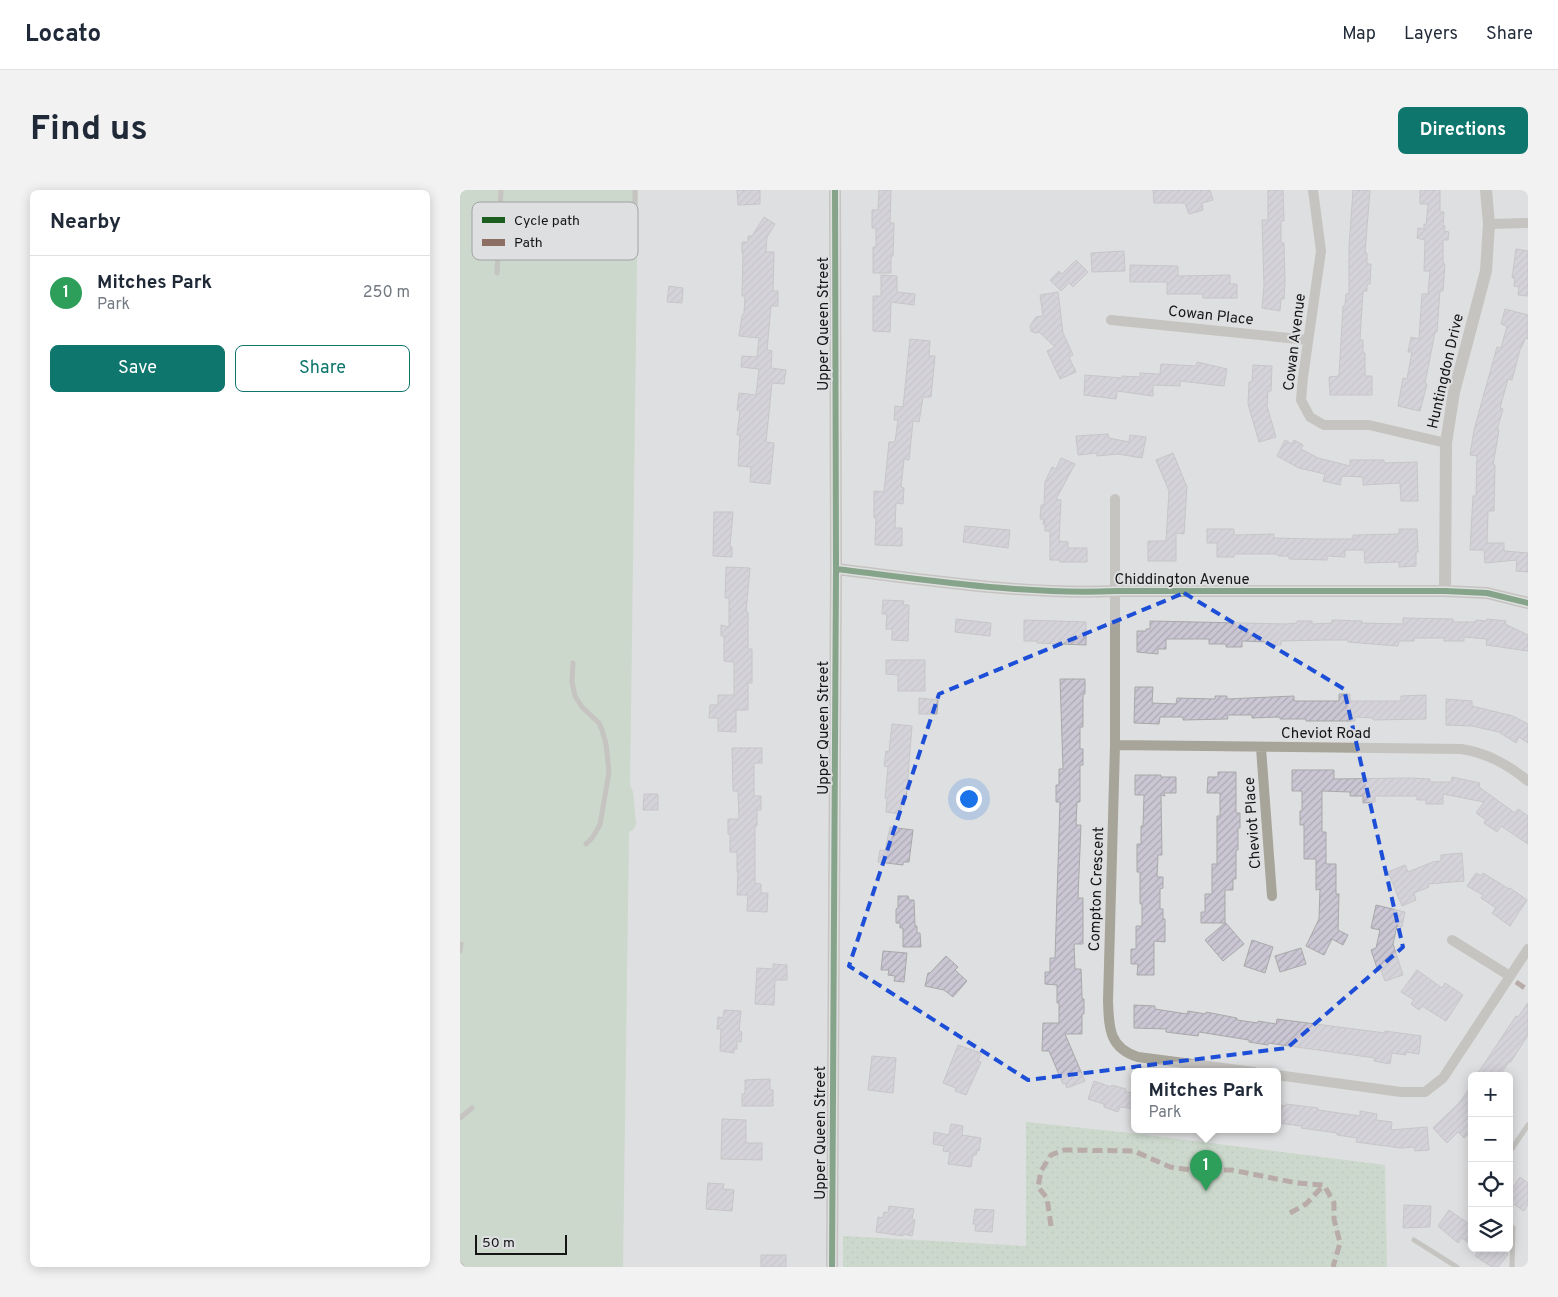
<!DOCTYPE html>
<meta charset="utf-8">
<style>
body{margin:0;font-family:Overpass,sans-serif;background:#f2f2f3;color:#1f2937}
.controls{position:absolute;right:15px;bottom:15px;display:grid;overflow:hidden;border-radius:8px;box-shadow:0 2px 12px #0003}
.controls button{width:45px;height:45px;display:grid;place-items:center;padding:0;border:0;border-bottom:1px solid #e0e1e3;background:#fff;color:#1f2937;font:25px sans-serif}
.scale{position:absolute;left:15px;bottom:12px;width:92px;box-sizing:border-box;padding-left:5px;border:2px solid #151516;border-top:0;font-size:14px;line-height:18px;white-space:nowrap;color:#151516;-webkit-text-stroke:4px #dddfe1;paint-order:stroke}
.you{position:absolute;left:508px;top:608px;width:18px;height:18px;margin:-12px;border:4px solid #fff;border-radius:50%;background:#1a73e8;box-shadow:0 0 0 8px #1a73e833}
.badge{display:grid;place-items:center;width:32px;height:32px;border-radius:50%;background:#0f766e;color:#fff;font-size:16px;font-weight:700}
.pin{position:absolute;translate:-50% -41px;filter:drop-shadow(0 1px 2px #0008)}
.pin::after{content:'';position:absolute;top:26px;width:18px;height:15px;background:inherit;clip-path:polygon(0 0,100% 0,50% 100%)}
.popup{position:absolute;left:671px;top:878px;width:150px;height:65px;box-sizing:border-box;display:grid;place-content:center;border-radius:8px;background:#fff;filter:drop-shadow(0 1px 4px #0005);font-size:16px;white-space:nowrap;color:#747a83}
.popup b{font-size:19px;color:#1f2937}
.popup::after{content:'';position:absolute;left:50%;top:100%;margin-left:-10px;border:10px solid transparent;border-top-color:#fff}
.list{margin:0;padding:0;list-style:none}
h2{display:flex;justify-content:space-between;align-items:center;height:65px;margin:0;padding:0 20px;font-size:21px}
h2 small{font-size:16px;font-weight:400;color:#747a83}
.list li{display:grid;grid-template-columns:32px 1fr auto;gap:15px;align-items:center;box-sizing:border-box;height:75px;padding:0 20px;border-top:1px solid #e0e1e3}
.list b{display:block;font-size:19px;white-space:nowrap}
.list p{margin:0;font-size:16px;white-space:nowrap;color:#747a83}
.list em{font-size:16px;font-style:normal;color:#747a83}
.actions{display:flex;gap:10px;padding:15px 20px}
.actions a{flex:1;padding:11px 0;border:1px solid #0f766e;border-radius:8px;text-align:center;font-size:18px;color:#0f766e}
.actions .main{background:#0f766e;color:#fff}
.icon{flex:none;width:28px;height:28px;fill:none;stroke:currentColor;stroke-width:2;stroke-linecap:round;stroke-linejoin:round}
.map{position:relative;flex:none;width:1068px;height:1077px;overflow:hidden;border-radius:8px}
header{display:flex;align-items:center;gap:30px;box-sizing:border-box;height:70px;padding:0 25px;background:#fff;border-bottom:1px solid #e0e1e3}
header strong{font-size:24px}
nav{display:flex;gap:28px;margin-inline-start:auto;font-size:18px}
.intro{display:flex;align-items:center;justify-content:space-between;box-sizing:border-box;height:120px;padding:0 30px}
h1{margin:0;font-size:35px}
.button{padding:12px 22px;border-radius:8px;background:#0f766e;color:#fff;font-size:18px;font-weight:700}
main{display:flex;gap:30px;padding:0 30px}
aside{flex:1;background:#fff;border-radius:8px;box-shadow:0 2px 12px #0003}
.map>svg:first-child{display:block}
.green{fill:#b5d0b4}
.park{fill:url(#park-dots)}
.building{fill:url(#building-hatch);stroke:#a8a9a9}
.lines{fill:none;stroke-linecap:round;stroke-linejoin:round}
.service{stroke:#a7a499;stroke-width:5}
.minor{stroke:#a7a499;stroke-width:10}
.tertiary{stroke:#a7a499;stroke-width:12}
.quiet{stroke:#8d6e63;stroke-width:5;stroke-dasharray:10 5;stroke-linecap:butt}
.cycleway-casing{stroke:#dddfe1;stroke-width:9}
.cycleway{stroke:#1b5e20;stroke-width:6}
.marked{fill:none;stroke:#1d4ed8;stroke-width:4;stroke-dasharray:10 6;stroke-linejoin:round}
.labels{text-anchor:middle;stroke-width:4;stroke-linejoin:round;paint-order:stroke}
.street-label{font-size:15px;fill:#151516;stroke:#dddfe1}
.key{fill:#dddfe1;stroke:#a1a2a4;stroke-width:1}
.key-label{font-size:14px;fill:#151516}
</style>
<header>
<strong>Locato</strong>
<nav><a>Map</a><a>Layers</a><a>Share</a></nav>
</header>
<div class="intro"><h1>Find us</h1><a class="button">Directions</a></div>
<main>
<aside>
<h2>Nearby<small></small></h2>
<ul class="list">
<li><span class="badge" style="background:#2e9e5b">1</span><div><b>Mitches Park</b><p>Park</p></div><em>250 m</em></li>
</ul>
<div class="actions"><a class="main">Save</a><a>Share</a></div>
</aside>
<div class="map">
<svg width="1068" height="1077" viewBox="0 0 1068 1077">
<defs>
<pattern id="park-dots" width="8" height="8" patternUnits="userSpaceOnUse" patternTransform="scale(1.25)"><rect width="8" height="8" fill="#b5d0b4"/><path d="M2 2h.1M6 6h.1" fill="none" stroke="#9bb29a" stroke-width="1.8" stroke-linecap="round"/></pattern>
<pattern id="building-hatch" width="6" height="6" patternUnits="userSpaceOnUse" patternTransform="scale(1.25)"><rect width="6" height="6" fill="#cbc6d3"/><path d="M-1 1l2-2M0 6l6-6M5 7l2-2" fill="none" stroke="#ada9b4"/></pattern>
</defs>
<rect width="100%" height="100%" fill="#dedfe0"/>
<!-- green -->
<path class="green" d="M0 0H178L170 595 173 602 176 634 174 639 169 642 163 1077H0Z"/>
<!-- park -->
<path class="park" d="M566 932 670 943 925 975 927 1077H383V1046L566 1056Z"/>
<!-- building -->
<path class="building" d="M277 0H300V14L278 15Z
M419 0H431L430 33H434L433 66H431V83H413V57H416V38H412V20H418Z
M693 0H750L753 10 742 13 743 20 729 24 725 13H694Z
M808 0H823L824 31H821V53H824L825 90 824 109H821L820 121 802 118 804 96 802 30H808Z
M893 0H910L905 63H907V74H911L910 94H907V101H903L900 150H903V163H905V186H912V205H870L869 187 879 186 883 116H885L886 104H889V57Z
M960 0H980V22H984L983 35 985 36 984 41 989 42 988 50H983V73L985 74 983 101H980L977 142H975L965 193 967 194 960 221 938 216 943 188 947 189 952 162H948L951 147 959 149 962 104H968L970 81H964L965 50 957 48 958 38 964 39V34L966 35 968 14H960Z
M304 27 315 34 307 47 306 62H314L313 101H318V116H311L307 160 312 161 311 178 326 180 324 194 312 193 306 252 314 253 310 294 290 292 291 277 278 276 280 245H277L280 221 277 220 279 203 296 205 299 179 281 177 282 166 297 167 299 148 279 146 282 126 284 123 285 106H282L283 63H282V52H288V46H292Z
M1056 59 1068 61V106L1058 105 1059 97 1054 96 1055 88H1052Z
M664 61 665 81 632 82 631 63Z
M616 70 628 82 613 97 609 93 601 101 590 90 599 81 602 84Z
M670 75 718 76V86L770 85V94H777V108H743V104H707V92H670Z
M421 85 437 86V102L455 104 454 115 431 112 430 142 413 141V106H421Z
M209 96 223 98 222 113 207 112Z
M598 102 603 143 613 165 609 167 616 182 600 189 587 161 595 157 579 142 575 143 571 141 570 136 576 127 583 126 580 105Z
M1045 119 1068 125V149L1065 148 1062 157 1061 156 1052 190 1048 189 1040 218 1043 219 1037 240H1039L1033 275H1035L1034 321H1028L1027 353H1044V361L1068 363V382L1056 381 1057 370 1025 373 1024 360H1010L1013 306H1016L1017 266 1010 265 1014 240 1037 157 1041 158 1047 136 1041 134Z
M450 149 470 151 469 166H475L471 207H463L459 232 453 231 449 270 444 269 441 297 444 298 443 314 436 313 435 338H442V356L415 355 416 328H414V301L424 302 429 252H435L438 230H434L435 216 443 217Z
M737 172 767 179 764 196 720 191V196L693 195V206L657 201 656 209 624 205 625 185 662 188V186L680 187V183L700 184 701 174 736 176Z
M793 175 812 176 811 201H808L807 216 816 247 799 252 788 214 789 192H792Z
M648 244 649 248 669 252 670 245 686 247 682 268 658 264 637 266V263L618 265 616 246Z
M825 250 832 254 834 250 843 255 841 259 858 268 890 276V270H924V273L957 272 958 311H941L940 293 903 295V287L882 286 880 295 863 291 865 284 839 278 817 266Z
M713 263 727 297 724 344 716 343V371H688V351H706L709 301 696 270Z
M601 268 615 274 596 309 601 310 599 351 608 352V358H627V372H600V370H590V341H585V331L583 335 584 329H580L581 315H584L585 292 592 277 596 279Z
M254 322H273L270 357H272V367L253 366Z
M505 336 550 340 548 358 503 352Z
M747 339H774V345L814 344V348L856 349H893V345L939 344V339H957L958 362H956V376L939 377V372L905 373 904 360H885V367L867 366V370L829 369V366H818V364H774V367H757V353H747Z
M266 377 290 378 286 422H288V459H292V493H288V520H276V542L258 541V528H249L250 515H258V505H274V472L264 471V446H261V435L269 437V408H265Z
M423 410 444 411 443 415H449L448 451 432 450V439H426L427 424H422Z
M943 428 993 429V432H1016V430L1027 431V429L1046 431 1045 434 1068 445V461L1026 455 1027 449 1004 447V451H984V448H954V451H939L938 456 888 452V450H865L821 451V455H809V452L782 451V457H766V454H749V449H706V459H698V464L677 462V441H686V439H690V431L826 434 837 433V431H852V434L872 433V430L902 431V433L943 434Z
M496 429 531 433 530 446 495 442Z
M564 430 626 432V455L577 453V451H564Z
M426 470H465V501H438V485L426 484Z
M600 489H625V504H623V537H620V559H623V575H620V612H617L616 635H621L618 708H623V754H614L615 779H621L622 805V809H624V824H622V844H605L625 891 607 898 605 893 603 894 589 861H582L583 833H599V813H597V795L585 794V782H590V768H595L600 612H596V595H599V579H603Z
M675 497H693L692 513 716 514 717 508 755 509V506H767V509L834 506V511H879V504H890V511H941V506L966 505V529L913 530V528L895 527V531H846V529H820V527L792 528V525H767L768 529 723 530V527H700L699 534 674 533Z
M459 508 478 510 477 524H459Z
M986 509 1012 511V516L1053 526 1068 534V553L1059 547 1056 553 1039 542 1012 536 986 535Z
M432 534 452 536 446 610H442L440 624 426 622 427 608H425L428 577 424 576 426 561 429 562Z
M272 558H302V573H294V606H301V620H297V636H295V693L301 694V703H308L307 722 287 721 288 705H277L278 682H277V662H270V644H268V629H279L278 601H273Z
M832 580H874V589L950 588 970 589V592H991L992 587 1020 593 1019 597 1055 623 1058 619 1068 626V654L1041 636 1037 642 1024 633 1026 630 1016 623 1024 612 983 604V614H966V610H957V606H915V612L903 613V606H890V602L862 601V642H866V674H876V704H879L878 740 888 745 883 755 872 749 864 765 846 756 859 729 860 699 856 700V669H844V635H840V621H842V601H832Z
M758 582H776V623H780V638H778V660H776V689H773V700H765V732L784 754 763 771 745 750 765 733H741V722H745V704H752V674H757V626H760V603H747L748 587H758Z
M675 585H701V587H716V603H704L705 606 701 605 702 665H698L697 687H703V698L700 699V719H703V729H705V752L694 751V785H677L678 774H671V759H676V736H682V714H680V682H677V654H681V636H683L684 605H675Z
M184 604H198V620H183Z
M430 637 453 640 449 672H443V675L418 672 420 660 425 661Z
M1002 663 1004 691 968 694 969 697 954 703 956 710 942 716 928 682 945 675 948 682 973 672 981 671V665Z
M1016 683 1021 686 1023 683 1049 699 1050 698 1067 710 1050 736 1032 723 1036 718 1021 708 1023 705 1007 696Z
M438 706H448L449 710H454L455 736H457V743H460L461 757H443V738H440V733H436V719L438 718Z
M916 715 945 722 942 737 937 736 933 754 943 785 925 791 921 780 918 781 911 760 916 758 920 740 911 738Z
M792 750 813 757 805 783 784 776Z
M841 758 846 774 820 782 815 766Z
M423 761 447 763 444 792 434 791 435 786 428 785 429 780H421Z
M486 766 498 777 495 780 507 791 493 807 484 800 465 796 468 783H470Z
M313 774 327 775V790H315L314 815 295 814 297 778 313 779Z
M957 780 982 798 985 793 1003 805 986 831 962 816 959 820 951 814 954 810 941 802Z
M1068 813V845L1050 873 1049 872 1039 886H1016L1056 826 1058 827Z
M674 815 695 816V819L727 824 728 821 746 824V822L777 828V830L798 833V831L816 834 817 829 925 843V841L961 846 959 864 946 862V865L932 863 930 874 914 871 915 868 808 853V855L789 852V850L739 842 738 846 706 842V839L674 838Z
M264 820 281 821 279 841 282 842 281 852 277 851V859H274V863L260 861 261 839H257L258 827 263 828Z
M498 855 521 863 518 871 521 872 506 905 495 901 496 898 483 893Z
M412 866 436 868 433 903 408 900Z
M310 889V900H313V916H282V904H285V890Z
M634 891 651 897 652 895 666 899 665 902 675 903V919L660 917 658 922 644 917V914L628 909Z
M1012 895V941L1004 948 998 942 987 953 973 938 999 913Z
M817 914 825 916 826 914 858 918V920L900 926V921L917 924 916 930 932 932 931 940 967 937 969 960 955 961 954 957 941 958 896 952 897 948 877 945V943L841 938 842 936 817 933Z
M262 929 286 930V953H302V970L261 969Z
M491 934 503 936 502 945 521 948 519 961 517 960 516 965H513L511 977 488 974 490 962 483 961 484 956 473 954 474 942 489 945Z
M1060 987 1068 993V1014L1064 1021 1049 1011V1004Z
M248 993 264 994 263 999 274 1000 272 1021 246 1019Z
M944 1015 971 1016 970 1037 943 1038Z
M429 1016 454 1019 452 1029 455 1030 452 1046 443 1044V1046L416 1042 418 1027 423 1028 424 1022 428 1023Z
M515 1019 534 1020 532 1042 515 1041 516 1034H513Z
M989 1020 1012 1036V1055L1002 1048 998 1053 978 1036Z
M1020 1058H1041L1048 1064 1038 1077H1032L1015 1066Z
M301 1065H326V1077H301Z"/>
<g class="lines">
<!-- service -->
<path class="service" d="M167 32 175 14V0
M37 83 41 0
M113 473 112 492 115 506 122 517 139 533 142 540 146 554 149 582 140 635 132 648 126 654
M0 761 1 754
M0 928 12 918
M1049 963 1068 935
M1049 1034 1053 1038 1052 1077
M954 1050 997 1077
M0 1074 2 1077"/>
<!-- minor -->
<path class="minor" d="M853 0 861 61 843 187 841 210 850 227 864 235H909L986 253
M1029 34 1068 33
M651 130 848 150
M655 309V555L648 811C649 838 649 858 678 867L794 882
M655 555 1001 559C1027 563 1047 574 1068 591
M801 558 812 706
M992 750 1050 786
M817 885 941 902H965L983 888 1068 759"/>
<!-- tertiary -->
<path class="tertiary" d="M376 379C469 390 562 405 656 401H985L1027 403 1068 413
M985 401 986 253 994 202 1026 81 1029 34 1026 0
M372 1077 376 379 375 0"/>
<!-- quiet -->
<path class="quiet" d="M1056 792 1068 800
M830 1023 846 1014 864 995
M591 1036 587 1008 578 997 581 981 591 965 604 960 674 961 710 977 731 980H772L837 993 864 995 874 1013V1029L880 1053 873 1077"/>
<!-- cycleway casing -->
<g class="cycleway-casing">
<path id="cycleway" d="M376 379C469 390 562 405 656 401H985L1027 403 1068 413
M372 1077 376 379 375 0"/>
</g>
<!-- cycleway -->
<use href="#cycleway" class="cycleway"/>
</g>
<!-- marked area -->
<path d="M0 0H1068V1077H0ZM724 403 884 499 943 757 827 858 568 890 389 776 479 504Z" fill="#dedfe0" fill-opacity=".55" fill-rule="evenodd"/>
<path class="marked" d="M724 403 884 499 943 757 827 858 568 890 389 776 479 504Z"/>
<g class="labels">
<!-- street labels -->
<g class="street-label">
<text transform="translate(751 125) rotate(6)" y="5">Cowan Place</text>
<text transform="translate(363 134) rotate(-90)" y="5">Upper Queen Street</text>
<text transform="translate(834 152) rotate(-83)" y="5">Cowan Avenue</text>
<text transform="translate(985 181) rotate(-77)" y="5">Huntingdon Drive</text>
<text x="722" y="394">Chiddington Avenue</text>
<text transform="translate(363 538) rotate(-90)" y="5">Upper Queen Street</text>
<text x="866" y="548">Cheviot Road</text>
<text transform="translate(792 633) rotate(-94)" y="5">Cheviot Place</text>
<text transform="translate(636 699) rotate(-88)" y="5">Compton Crescent</text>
<text transform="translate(360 943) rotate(-90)" y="5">Upper Queen Street</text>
</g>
</g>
<!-- legend -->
<rect x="12" y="12" width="166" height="58" rx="8" class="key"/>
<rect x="22" y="27" width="23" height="6" fill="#1b5e20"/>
<rect x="22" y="49" width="23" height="7" fill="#8d6e63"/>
<g class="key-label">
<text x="54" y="35">Cycle path</text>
<text x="54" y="57">Path</text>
</g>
</svg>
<div class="controls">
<button>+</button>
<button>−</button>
<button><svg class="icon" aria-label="locate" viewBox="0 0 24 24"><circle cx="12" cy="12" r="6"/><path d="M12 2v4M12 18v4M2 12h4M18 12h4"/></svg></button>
<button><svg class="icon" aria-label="layers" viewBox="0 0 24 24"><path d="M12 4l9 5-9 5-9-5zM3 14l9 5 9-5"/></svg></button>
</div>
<div class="scale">50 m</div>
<div class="you"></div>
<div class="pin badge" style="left:746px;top:1001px;background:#2e9e5b">1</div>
<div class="popup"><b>Mitches Park</b>Park</div>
</div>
</main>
